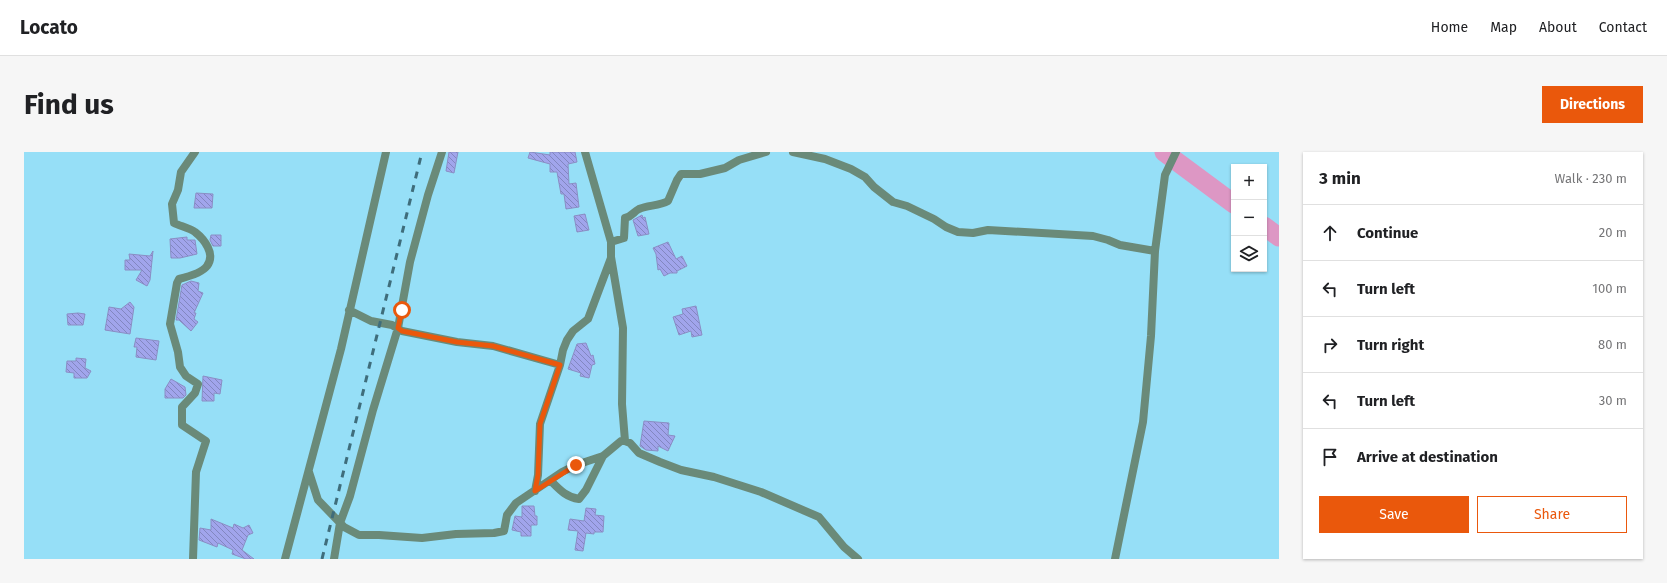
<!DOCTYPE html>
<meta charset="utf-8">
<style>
body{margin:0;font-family:"Fira Sans",sans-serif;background:#f6f6f6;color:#202124}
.controls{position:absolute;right:12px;top:12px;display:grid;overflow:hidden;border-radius:0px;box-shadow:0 1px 3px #0004}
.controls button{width:36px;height:36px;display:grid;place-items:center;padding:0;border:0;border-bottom:1px solid #e0e0e0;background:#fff;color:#202124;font:20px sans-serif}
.stop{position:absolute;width:12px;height:12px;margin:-9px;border:3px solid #ea580c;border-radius:50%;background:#fff}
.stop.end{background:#ea580c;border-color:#fff;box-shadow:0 1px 4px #0008}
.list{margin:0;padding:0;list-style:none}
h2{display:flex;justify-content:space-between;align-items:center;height:52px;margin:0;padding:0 16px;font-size:17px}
h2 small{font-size:13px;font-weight:400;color:#757577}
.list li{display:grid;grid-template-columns:26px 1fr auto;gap:12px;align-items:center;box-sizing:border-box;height:56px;padding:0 16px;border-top:1px solid #e0e0e0}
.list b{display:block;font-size:15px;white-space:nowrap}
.list em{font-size:13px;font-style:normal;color:#757577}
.actions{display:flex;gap:8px;padding:12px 16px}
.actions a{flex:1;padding:9px 0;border:1px solid #ea580c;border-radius:0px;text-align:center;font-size:14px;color:#ea580c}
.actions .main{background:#ea580c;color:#fff}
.icon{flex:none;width:22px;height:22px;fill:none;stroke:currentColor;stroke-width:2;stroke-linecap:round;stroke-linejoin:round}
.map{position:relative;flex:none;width:1255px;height:407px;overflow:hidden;border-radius:0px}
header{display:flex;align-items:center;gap:24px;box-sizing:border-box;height:56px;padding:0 20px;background:#fff;border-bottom:1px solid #e0e0e0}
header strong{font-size:19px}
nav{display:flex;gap:22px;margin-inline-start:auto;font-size:14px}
.intro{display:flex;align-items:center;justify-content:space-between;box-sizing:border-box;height:96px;padding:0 24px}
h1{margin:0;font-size:28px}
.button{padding:10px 18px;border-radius:0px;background:#ea580c;color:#fff;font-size:14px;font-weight:700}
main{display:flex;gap:24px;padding:0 24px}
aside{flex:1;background:#fff;border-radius:0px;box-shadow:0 1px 3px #0004}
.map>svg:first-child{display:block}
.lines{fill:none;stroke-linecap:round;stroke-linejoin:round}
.river{stroke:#dd97c4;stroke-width:19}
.building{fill:url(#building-back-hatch);stroke:#8a8ec4}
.minor{stroke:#6a8a79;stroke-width:8}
.rail{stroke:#3f6d7b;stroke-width:3;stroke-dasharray:7 7;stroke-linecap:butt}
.route{stroke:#ea580c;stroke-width:5}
</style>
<header>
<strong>Locato</strong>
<nav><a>Home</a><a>Map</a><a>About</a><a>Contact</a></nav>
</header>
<div class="intro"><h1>Find us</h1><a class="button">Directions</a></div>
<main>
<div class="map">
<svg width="1255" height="407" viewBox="0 0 1255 407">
<defs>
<pattern id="building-back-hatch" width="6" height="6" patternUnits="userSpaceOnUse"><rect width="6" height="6" fill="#a1a5ec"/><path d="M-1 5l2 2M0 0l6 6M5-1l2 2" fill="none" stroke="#8287c0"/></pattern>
</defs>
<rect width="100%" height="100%" fill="#96dff7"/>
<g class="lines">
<!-- river -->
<path class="river" d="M1140 0 1210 52
M1240 74 1255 85"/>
</g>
<!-- building -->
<path class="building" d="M425 0H434L430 21 422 19Z
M506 0 526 3V0H551L553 10 544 12 545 32 552 31 555 55 542 57 540 42H537L533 20H526V12L504 6Z
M172 41 189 42 188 56H170Z
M561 62 565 78 553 80 550 64Z
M618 63 619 66 621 65 625 82 614 84 609 68Z
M187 83H197V94H189L186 88Z
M163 85V88H171L173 102 156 106H147L146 87Z
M644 90 652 107 658 104 663 114 653 119V121H646L640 124 636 117 634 118 632 102 629 96Z
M129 99 126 128 123 134 112 128 118 118H101V108H106L105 102 126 104Z
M167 129 175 131 174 139 179 141 170 161H172L170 167 174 170 167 179 155 168H152L158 133Z
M106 150 110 155 106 182 81 178 85 155 97 157Z
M672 154 678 183 668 185 667 179 655 183 649 165 659 162 658 157Z
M54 161 61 162 59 173H44L43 162Z
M112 186 135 189 132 208 112 205 113 195H110Z
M562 191 567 204 569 203 571 212 568 213 565 226 556 224 557 221 544 217 553 192Z
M52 206 62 207 61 216 67 219 63 226H50V221L42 220 43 209H52Z
M179 224 198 228 196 242 190 241V249H178Z
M147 227 161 235 162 243 159 246H141V237Z
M620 269 645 271 644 283 651 284 644 299 634 294V299L622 298 616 294Z
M498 354H510L511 364H513V373H507V384H497V380L488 378 491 364 498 365Z
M562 356 572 357 571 363 580 364 579 380H570V382L562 381 559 399 551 398 554 379 544 378 546 367 560 369Z
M187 367 209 376 210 372 219 376 225 373 229 381 224 383 218 398 230 407H222L208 402 209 398 194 391 193 395 175 388 176 376 187 378Z"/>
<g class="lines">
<!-- minor -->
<path class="minor" d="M561 0 587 90V105L599 176 598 252 601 289
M769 0 801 7 827 17 841 25 850 35 869 50 883 54 910 67 922 75 934 80 949 81 964 78 1069 84 1084 88 1096 93 1131 99
M587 90 600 86 601 66C609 64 609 60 615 57 624 53 635 54 644 49L653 28 657 22H676L701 16 715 8 742 0
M325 158 347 169 368 173 378 179 433 190 469 194 536 213
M285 320 294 348 320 375 335 383H355L398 386 432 382 470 381 480 379 483 363 492 351 538 320 552 313 579 304 597 289H601L606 291 615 301 636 310 657 318 690 325 737 340 795 365 820 395 834 407
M527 329C536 338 542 345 555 347L562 338 579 304
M511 339 514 323 516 272 536 213 539 198 543 188 549 179 564 167 587 106
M169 407 172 320 182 289 158 273V255L171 241 174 232 162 224 156 215 154 200 146 172 153 131 155 127C163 125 178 121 183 114 192 102 180 87 171 80 165 76 156 74 150 71L148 52 154 38 157 20 171 0
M261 407 317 197 362 0
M310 407 316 371 326 344 349 258 374 176 386 110 404 43 418 0
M1091 407 1119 270 1127 184 1131 99 1141 23 1152 0"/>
<!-- rail -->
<path class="rail" d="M298 407 398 0"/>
</g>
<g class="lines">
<!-- route -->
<path class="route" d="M378 158 374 176 378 179 433 190 469 194 536 213 516 272 514 323 511 339 552 313"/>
</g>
</svg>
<div class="controls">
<button>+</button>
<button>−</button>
<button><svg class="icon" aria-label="layers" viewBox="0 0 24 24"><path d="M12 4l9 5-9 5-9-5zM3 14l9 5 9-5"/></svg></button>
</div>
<div class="stop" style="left:378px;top:158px"></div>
<div class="stop end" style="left:552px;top:313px"></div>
</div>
<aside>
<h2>3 min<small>Walk · 230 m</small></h2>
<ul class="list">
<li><svg class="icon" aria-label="ahead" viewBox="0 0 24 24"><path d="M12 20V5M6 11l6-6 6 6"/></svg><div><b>Continue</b></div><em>20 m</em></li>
<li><svg class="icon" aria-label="left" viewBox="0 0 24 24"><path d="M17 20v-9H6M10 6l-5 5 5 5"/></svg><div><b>Turn left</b></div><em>100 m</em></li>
<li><svg class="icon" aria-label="right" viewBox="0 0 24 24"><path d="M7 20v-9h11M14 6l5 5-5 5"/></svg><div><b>Turn right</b></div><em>80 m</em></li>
<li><svg class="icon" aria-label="left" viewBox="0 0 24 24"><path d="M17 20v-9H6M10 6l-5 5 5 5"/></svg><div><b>Turn left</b></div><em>30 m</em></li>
<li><svg class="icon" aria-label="arrive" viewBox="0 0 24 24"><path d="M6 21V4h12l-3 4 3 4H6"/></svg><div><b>Arrive at destination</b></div></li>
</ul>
<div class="actions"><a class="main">Save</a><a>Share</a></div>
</aside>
</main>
